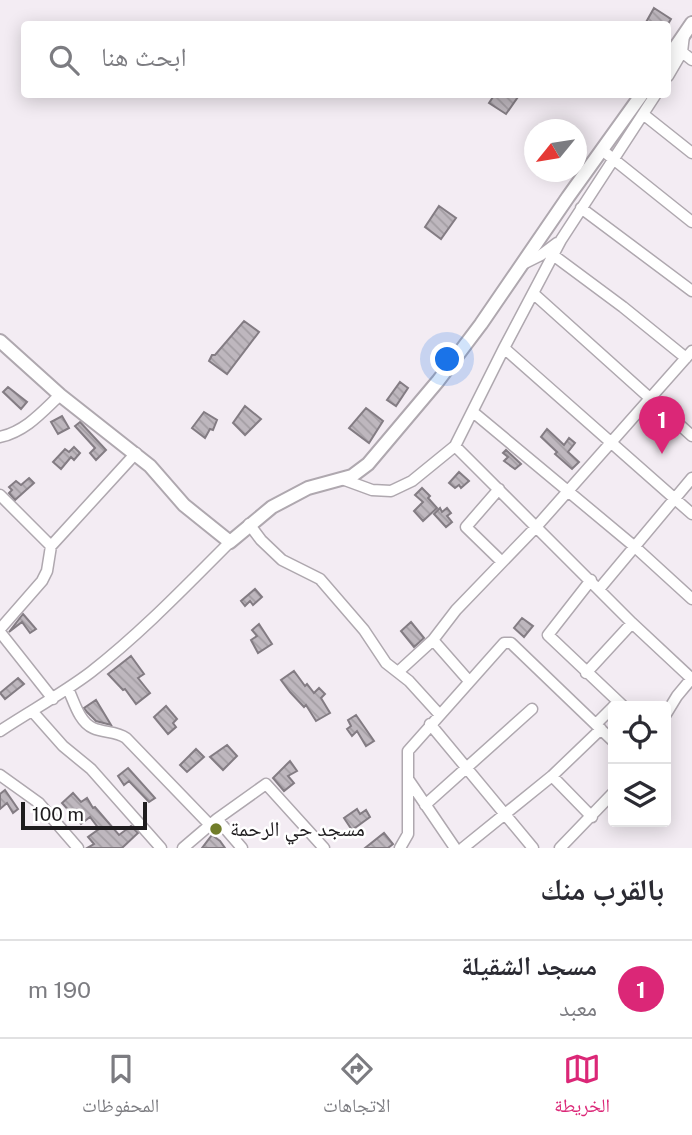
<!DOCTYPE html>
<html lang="ar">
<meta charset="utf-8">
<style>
body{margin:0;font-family:"Public Sans","Noto Naskh Arabic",sans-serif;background:#f2f2f3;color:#2b2b33;direction:rtl}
.controls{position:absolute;right:21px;bottom:21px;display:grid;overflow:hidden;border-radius:7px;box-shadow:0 4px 18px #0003}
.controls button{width:63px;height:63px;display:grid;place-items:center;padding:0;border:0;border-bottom:2px solid #e1e1e2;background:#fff;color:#2b2b33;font:35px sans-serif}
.compass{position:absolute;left:524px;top:119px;width:63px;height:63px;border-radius:50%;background:#fff;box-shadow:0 4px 18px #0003;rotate:240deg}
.scale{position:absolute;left:21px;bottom:18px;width:126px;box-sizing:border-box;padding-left:7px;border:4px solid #1e1c1e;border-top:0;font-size:19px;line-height:24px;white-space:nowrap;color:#1e1c1e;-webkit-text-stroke:5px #fff;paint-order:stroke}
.you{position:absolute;left:448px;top:360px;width:24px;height:24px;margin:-18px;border:5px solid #fff;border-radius:50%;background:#1a73e8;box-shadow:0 0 0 10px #1a73e833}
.badge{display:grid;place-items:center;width:46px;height:46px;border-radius:50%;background:#db2777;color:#fff;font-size:23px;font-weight:700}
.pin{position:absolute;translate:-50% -58px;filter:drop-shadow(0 2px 4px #0008)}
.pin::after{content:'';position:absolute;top:37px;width:24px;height:21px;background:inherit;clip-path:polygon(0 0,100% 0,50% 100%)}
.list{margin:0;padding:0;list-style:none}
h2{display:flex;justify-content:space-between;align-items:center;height:91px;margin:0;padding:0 28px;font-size:30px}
h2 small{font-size:23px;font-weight:400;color:#7c7c81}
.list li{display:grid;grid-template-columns:46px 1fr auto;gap:21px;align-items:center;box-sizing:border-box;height:98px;padding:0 28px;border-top:2px solid #e1e1e2}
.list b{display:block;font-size:26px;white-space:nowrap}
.list p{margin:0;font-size:23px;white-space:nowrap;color:#7c7c81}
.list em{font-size:23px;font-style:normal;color:#7c7c81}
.icon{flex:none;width:38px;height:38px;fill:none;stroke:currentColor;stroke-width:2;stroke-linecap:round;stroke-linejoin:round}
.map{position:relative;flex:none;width:692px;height:848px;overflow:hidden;direction:ltr}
.search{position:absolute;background:#fff;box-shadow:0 4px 18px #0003;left:21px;right:21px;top:21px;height:77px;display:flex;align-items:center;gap:18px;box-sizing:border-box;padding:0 24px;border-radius:7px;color:#7c7c81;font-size:26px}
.sheet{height:189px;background:#fff}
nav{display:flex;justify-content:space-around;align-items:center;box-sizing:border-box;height:98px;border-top:2px solid #e1e1e2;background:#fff;font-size:19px;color:#7c7c81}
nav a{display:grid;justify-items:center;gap:4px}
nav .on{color:#db2777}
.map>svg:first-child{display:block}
.building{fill:url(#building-back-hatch);stroke:#837c83;stroke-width:2}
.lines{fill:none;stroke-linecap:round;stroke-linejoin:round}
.minor-casing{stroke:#afa8af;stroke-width:13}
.tertiary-casing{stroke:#afa8af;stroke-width:16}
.minor{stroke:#fff;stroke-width:10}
.tertiary{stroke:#fff;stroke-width:12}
.poi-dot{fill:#717d2a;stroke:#fff;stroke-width:2.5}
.labels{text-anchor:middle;stroke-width:5;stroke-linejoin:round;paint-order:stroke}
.poi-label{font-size:21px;fill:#1e1c1e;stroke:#fff;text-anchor:start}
</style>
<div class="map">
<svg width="692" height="848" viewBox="0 0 692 848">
<defs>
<pattern id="building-back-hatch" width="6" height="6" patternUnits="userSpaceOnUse" patternTransform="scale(1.75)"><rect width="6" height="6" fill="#beb7be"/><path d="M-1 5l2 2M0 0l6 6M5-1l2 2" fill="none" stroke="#a39da3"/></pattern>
</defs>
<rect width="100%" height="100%" fill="#f3ecf3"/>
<!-- building -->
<path class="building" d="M654 8 671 19 668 24H645Z
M495 94H520L506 114 489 103Z
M439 206 456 218 441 239 425 227Z
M244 321 259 332 227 374 209 361 212 355H215Z
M400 382 408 388 396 406 387 400Z
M8 387 27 402 21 409 3 392Z
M245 406 261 419 245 435 233 423Z
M366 408 383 421 369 443 349 428Z
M204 412 217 420 213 430 210 429 205 438 192 428Z
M62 416 69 428 58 434 51 422Z
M80 422 106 450 96 460 90 453 95 448 75 426Z
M547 429 564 445 569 438 575 443 568 452 579 462 572 469 555 454 557 452 541 437Z
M74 447 80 453 74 460 71 457 61 469 53 462 65 449 69 452Z
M506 450 521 464 515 469 504 461 508 457 503 453Z
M459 472 469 481 461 488 459 485 455 488 449 483Z
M29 478 34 483 15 500 9 493 12 490 9 487 16 481 21 485Z
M422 488 430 496 428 498 437 508 423 521 414 511 423 502 415 495Z
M440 508 442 512 447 508 451 513 447 516 452 522 446 527 434 514Z
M255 589 262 597 253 605 250 601 245 606 241 601Z
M23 614 36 629 30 633 22 622 9 632Z
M522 618 533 626 524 637 514 628Z
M411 622 424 638 414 647 401 631Z
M259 624 272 644 258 653 251 640 257 636 252 630Z
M131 656 144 674 138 678 150 693 136 704 125 689 123 690 108 674Z
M294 671 305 686 307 684 314 693 319 688 325 694 321 698 330 713 316 721 306 705 304 707 290 692 281 680Z
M18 678 24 684 5 699 0 693Z
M96 700 111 725 96 721 87 712 84 708Z
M166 706 177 719 173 723 176 727 168 734 154 717Z
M356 715 374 741 366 746 357 731 352 736 347 729 351 726 348 720Z
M227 745 237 756 223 770 210 757Z
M196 749 204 757 187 772 180 765Z
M290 761 297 771 288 776 294 783 284 791 273 778Z
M128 768 155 798 149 802 129 781 124 785 118 776Z
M5 790 18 809 13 813 7 803 0 809V794Z
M73 793 81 802 87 798 93 808 95 807 119 835 131 826 138 833 122 848H87L94 844 88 837 99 829 90 817 81 824 62 803Z
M357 809 360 814 366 810 370 817 352 830 344 818Z
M384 833 393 844 388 848H365Z
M212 835 220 841 225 848H202Z"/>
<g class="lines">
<!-- minor casing -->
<g class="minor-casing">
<path id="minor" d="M682 52 692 60
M668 76 682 52 684 35
M643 114 692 153
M602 150 692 222
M581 208 692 291
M553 255 623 307 686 358
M523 264 541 255 557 243
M534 294 692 436
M504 348 692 514
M473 412 635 547 692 599
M0 437C26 431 42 412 60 395
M455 446 632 623 692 679
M342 479 372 490 391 491 412 481 455 446 504 348 561 240 656 94
M499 489 466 527 502 562
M0 495 51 546
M249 524 261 540 282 560 320 579 364 630 386 663 409 681 439 714
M591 580 548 635 623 706
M600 588 692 478
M0 629 42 581 47 571 51 546 136 453
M0 632 53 699
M433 640 469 681
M398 672 433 640 456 610 537 526 692 351
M586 673 632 623
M68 689C74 701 79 722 93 728 104 733 116 731 126 738L209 824
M32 711 63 746 91 769 161 848
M666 714 677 696 692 678
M430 724 533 848
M596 724 618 702
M0 731C30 711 62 694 91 672 141 633 185 587 230 542
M0 775 39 803 78 848
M552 776 592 817
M408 779 455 848
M425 805 532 709
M217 819 242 848
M183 848 217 819 266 784 324 848
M400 848 408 834V751L504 643H511L613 741
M463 848 552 776 601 729
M560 848 613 793"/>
</g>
<!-- tertiary casing -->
<g class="tertiary-casing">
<path id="tertiary" d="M668 58 692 23
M0 341 60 395 150 466 184 505 230 542 272 507 308 488 352 476 368 464 438 381 481 324 568 197 642 94"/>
</g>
<!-- minor -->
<use href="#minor" class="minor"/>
<!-- tertiary -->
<use href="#tertiary" class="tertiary"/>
</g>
<!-- markers -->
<circle class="poi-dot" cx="216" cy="829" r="7"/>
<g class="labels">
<!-- poi labels -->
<g class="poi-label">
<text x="230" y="836">مسجد حي الرحمة</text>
</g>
</g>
</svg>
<div class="controls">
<button><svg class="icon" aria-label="locate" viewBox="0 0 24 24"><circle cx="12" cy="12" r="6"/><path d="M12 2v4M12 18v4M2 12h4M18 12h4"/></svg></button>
<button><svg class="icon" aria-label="layers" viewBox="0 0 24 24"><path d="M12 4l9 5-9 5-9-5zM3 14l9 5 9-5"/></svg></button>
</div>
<svg class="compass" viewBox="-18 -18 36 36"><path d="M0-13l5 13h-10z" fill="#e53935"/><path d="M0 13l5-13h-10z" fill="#7c7c81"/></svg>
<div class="scale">100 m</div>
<div class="you"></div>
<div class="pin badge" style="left:662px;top:454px">1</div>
<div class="search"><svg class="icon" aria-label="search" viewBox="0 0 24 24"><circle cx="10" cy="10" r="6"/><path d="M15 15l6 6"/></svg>ابحث هنا</div>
</div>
<section class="sheet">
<h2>بالقرب منك<small></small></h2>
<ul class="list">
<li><span class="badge">1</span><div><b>مسجد الشقيلة</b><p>معبد</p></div><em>190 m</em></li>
</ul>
</section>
<nav>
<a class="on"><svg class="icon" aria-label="map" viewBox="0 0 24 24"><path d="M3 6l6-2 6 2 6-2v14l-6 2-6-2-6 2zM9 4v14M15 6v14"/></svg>الخريطة</a>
<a><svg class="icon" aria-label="directions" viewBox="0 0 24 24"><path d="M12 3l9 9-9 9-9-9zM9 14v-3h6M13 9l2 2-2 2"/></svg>الاتجاهات</a>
<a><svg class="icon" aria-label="saved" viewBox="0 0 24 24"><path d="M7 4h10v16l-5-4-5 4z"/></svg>المحفوظات</a>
</nav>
